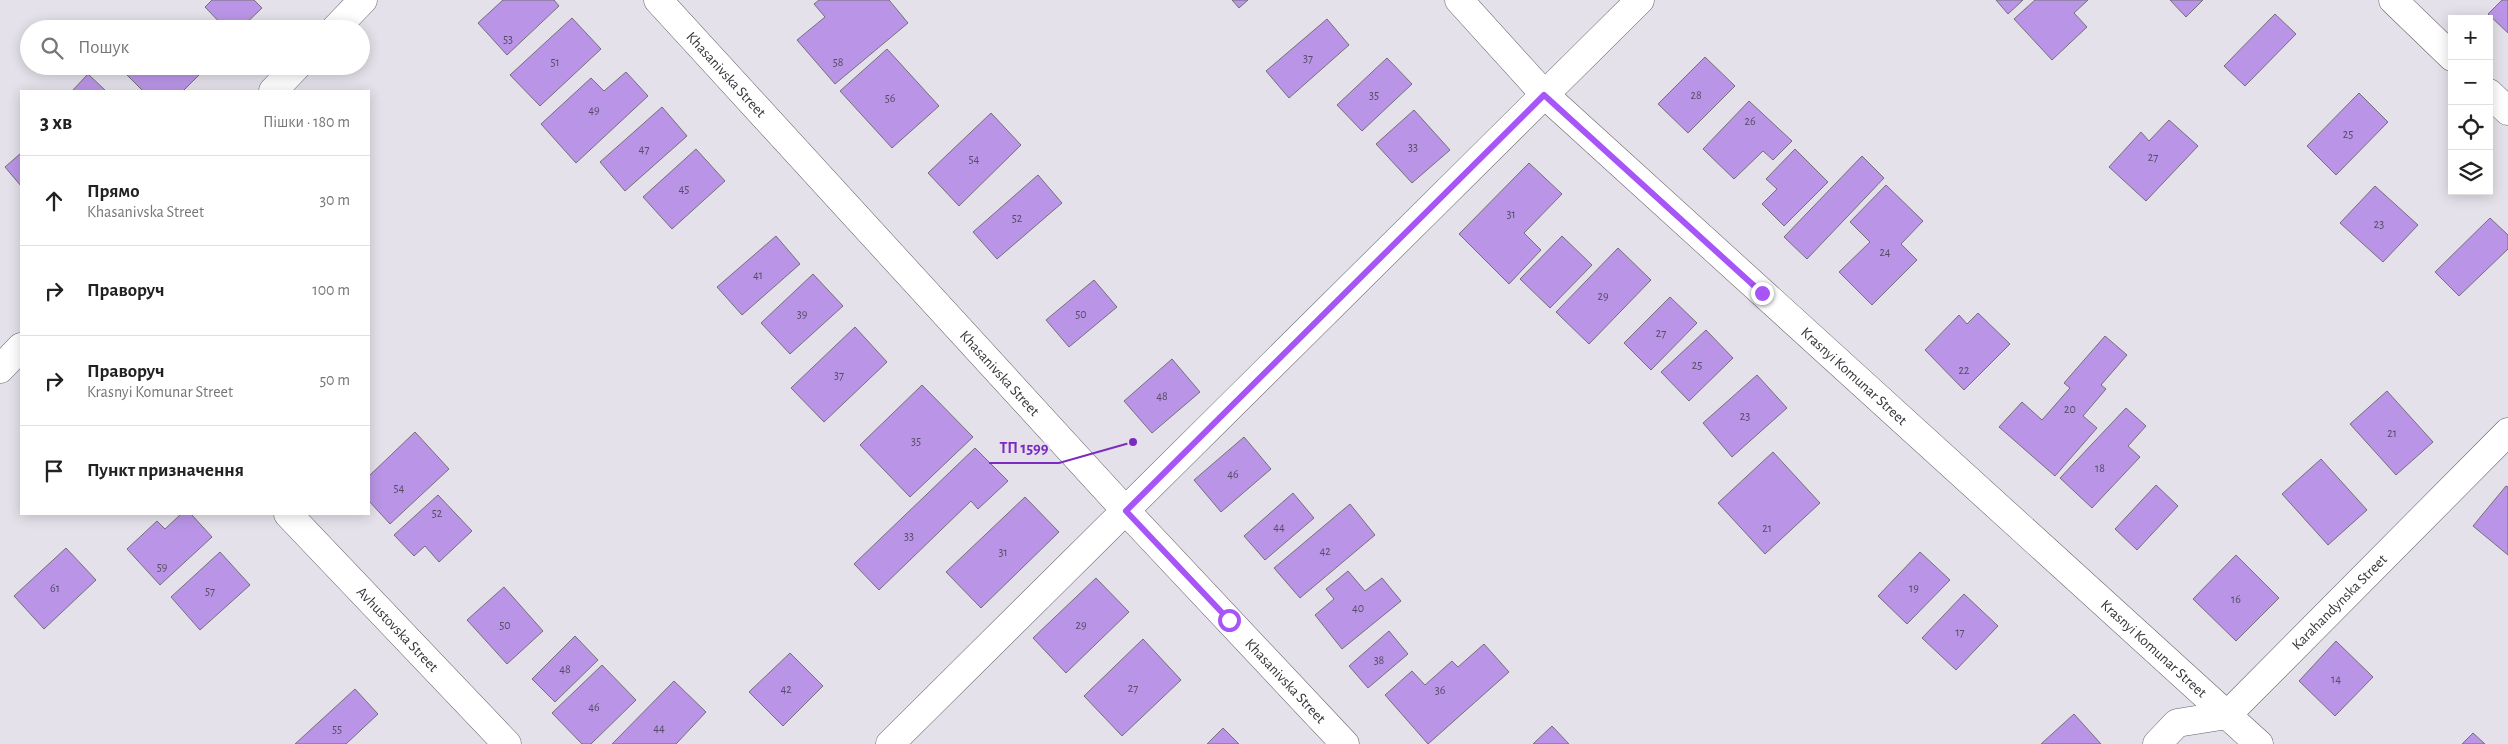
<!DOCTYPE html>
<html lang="uk">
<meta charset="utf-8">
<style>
body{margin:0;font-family:"Alegreya Sans",sans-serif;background:#f6f6f6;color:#222}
.controls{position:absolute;right:15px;top:15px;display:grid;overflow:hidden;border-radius:0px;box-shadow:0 2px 12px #0003}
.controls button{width:45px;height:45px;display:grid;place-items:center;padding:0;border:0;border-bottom:1px solid #e0e0e0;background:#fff;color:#222;font:25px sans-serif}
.stop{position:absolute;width:15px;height:15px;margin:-11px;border:4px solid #a855f7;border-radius:50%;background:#fff}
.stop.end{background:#a855f7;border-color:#fff;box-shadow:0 1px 5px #0008}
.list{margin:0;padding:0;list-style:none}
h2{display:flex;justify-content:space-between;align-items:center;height:65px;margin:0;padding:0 20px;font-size:21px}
h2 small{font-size:16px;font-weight:400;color:#767676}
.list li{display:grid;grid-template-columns:32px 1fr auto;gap:15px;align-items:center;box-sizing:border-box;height:90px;padding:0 20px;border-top:1px solid #e0e0e0}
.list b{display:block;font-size:19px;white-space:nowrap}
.list p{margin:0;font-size:16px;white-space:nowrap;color:#767676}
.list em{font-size:16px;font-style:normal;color:#767676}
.icon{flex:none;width:28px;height:28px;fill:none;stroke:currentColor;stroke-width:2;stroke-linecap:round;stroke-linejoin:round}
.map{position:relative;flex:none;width:2508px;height:744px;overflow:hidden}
.search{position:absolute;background:#fff;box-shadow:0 2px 12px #0003;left:20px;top:20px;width:350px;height:55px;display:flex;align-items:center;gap:12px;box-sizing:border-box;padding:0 18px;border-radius:28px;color:#767676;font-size:19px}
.panel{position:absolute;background:#fff;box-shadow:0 2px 12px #0003;left:20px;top:90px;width:350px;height:425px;border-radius:0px}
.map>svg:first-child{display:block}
.building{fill:#ba95e7;stroke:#737077}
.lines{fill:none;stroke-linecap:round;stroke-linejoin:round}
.minor-casing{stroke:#636068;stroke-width:29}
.minor{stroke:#fff;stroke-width:28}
.route{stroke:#a855f7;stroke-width:6}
.labels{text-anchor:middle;stroke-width:4;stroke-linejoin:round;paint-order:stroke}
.number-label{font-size:12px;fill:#564c63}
.street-label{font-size:15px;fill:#353337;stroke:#e5e1ea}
.leader{fill:none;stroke:#7b2cbf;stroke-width:2}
.callout-dot{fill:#7b2cbf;stroke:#e5e1ea;stroke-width:2}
.callout-label{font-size:16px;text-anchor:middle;font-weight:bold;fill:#7b2cbf;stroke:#e5e1ea;stroke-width:4;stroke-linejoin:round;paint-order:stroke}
</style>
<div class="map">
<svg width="2508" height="744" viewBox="0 0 2508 744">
<rect width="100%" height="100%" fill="#e5e1ea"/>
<!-- building -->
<path class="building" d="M212 0H254L262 8 240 29H226L205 7Z
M503 0H554L559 6 507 55 478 23Z
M819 0H889L908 23 835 84 797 40 825 17 814 4Z
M1232 0H1248L1239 8Z
M1996 0H2023L2008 14Z
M2035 0H2088L2074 13 2087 27 2052 60 2014 19Z
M2170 0H2203L2186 17Z
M2502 0H2508V33L2488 14Z
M2275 14 2296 34 2245 86 2224 66Z
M572 18 601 49 540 106 510 75Z
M1327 19 1349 45 1289 98 1266 71Z
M887 49 939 106 892 148 840 91Z
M1705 57 1735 86 1688 133 1658 104Z
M1387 58 1412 84 1362 131 1337 105Z
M130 66H189L199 75 183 91H143L124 72Z
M626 72 648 96 576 163 541 124 591 78 604 91Z
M88 74 106 91H72Z
M2359 93 2388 122 2336 175 2307 146Z
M1749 101 1792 141 1773 160 1763 151 1734 179 1703 149Z
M662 107 687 136 625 191 600 162Z
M1414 110 1450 150 1412 183 1376 144Z
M991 113 1021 145 959 206 928 173Z
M2169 120 2198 146 2146 201 2109 167 2141 132 2149 141Z
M696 149 725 181 672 229 643 197Z
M1795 149 1828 182 1784 226 1762 204 1777 189 1766 179Z
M21 153V186L5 167Z
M1862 156 1884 178 1807 259 1784 237Z
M1529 163 1562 194 1524 233 1541 250 1509 284 1459 234Z
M1038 175 1062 203 997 259 973 232Z
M1886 185 1923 221 1901 244 1917 260 1872 305 1839 272 1870 242 1850 222Z
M2375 186 2418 225 2383 262 2340 223Z
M2490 218 2508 235V249L2459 296 2435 272Z
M776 236 800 264 742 315 717 287Z
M1562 236 1592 265 1550 308 1520 279Z
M1618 248 1651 280 1589 344 1556 312Z
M813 274 843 306 790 354 761 323Z
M1094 280 1117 307 1069 347 1046 320Z
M1670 297 1697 323 1651 370 1624 343Z
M1978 313 2010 344 1964 390 1925 350 1959 315 1967 324Z
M855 327 887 362 824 422 791 388Z
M1706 330 1733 358 1689 401 1661 372Z
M2105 336 2127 355 2101 385 2106 389 2083 416 2097 428 2055 476 1999 427 2022 402 2042 420 2070 388 2064 383Z
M1172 359 1200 392 1152 433 1124 401Z
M1757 375 1787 408 1732 457 1703 423Z
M922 385 973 437 910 497 860 445Z
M2387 391 2433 442 2396 475 2350 424Z
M2126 408 2146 426 2128 446 2140 457 2092 508 2060 478Z
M415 432 449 469 390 524 369 501V476Z
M1244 437 1271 469 1221 512 1194 480Z
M975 448 1008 481 978 509 971 501 879 590 854 564Z
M1773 452 1820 503 1765 554 1718 503Z
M2321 459 2367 510 2328 545 2282 494Z
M2156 485 2178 506 2137 550 2115 529Z
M2506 486 2508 487V555L2473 526Z
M1293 493 1314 518 1265 560 1244 536Z
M438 495 472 531 439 562 425 546 414 556 394 535Z
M1025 497 1059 532 981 608 946 572Z
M1350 504 1375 535 1300 598 1274 568Z
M181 514H191L212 537 160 585 127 549 157 521 165 529Z
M66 548 96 580 44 629 14 596Z
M220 552 250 585 200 630 171 597Z
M1920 552 1950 580 1907 624 1878 596Z
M2236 555 2279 598 2236 641 2193 599Z
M1348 571 1365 591 1382 578 1401 601 1342 649 1315 615 1334 599 1326 589Z
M1096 578 1129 612 1066 673 1033 638Z
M504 587 543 631 507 664 467 620Z
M1964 594 1998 626 1956 670 1922 638Z
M1389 631 1408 654 1368 688 1349 666Z
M575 636 598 660 555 702 532 679Z
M1143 639 1181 680 1122 736 1084 696Z
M2336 641 2373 677 2335 716 2299 681Z
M1484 644 1509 672 1428 744 1385 695 1412 671 1425 685 1452 661 1458 667Z
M790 653 823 686 783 726 749 692Z
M602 665 636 700 591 744H582L552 713Z
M674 681 706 712 676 744H612Z
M355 689 378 714 346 744H295Z
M2074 714 2101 744H2041Z
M1552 726 1569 744H1533Z
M1223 728 1239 744H1207Z
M2473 733 2485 744H2462Z"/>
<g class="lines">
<!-- minor casing -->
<g class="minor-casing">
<g id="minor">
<path id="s1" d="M658 0 1126 511 1345 744"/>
<path id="s2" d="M1459 0 1545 95 2259 744"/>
<path d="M2393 0 2452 57"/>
<path d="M335 29 363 0"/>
<path d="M273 91 297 66"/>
<path d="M2489 93 2508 111"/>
<path d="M0 369 21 347"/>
<path id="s3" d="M288 514 507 744"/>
<path d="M890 744 1640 0"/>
<path id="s4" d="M2157 744 2177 723 2227 715 2508 432"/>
</g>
</g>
<!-- minor -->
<use href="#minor" class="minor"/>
</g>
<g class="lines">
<!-- route -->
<path class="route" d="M1229 620 1126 511 1544 95 1762 293"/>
</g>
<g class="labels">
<!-- number labels -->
<g class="number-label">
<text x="508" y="43">53</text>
<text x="1308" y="62">37</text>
<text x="555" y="66">51</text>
<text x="838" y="66">58</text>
<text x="1374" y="99">35</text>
<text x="1696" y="99">28</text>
<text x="890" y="102">56</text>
<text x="594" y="114">49</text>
<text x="1750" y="125">26</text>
<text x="2348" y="138">25</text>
<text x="1413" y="151">33</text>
<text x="644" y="153">47</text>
<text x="2153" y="161">27</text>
<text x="974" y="163">54</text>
<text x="684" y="193">45</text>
<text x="1511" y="218">31</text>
<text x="1017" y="222">52</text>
<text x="2379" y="228">23</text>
<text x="1885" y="256">24</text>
<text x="758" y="279">41</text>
<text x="1603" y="300">29</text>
<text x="802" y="318">39</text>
<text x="1081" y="318">50</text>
<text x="1661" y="337">27</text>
<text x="1697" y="369">25</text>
<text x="1964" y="374">22</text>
<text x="839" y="379">37</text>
<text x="1162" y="400">48</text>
<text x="2070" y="413">20</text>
<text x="1745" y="420">23</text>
<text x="2392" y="437">21</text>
<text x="916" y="445">35</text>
<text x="2100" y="472">18</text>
<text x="1233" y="478">46</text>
<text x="399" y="492">54</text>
<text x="437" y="517">52</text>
<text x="1279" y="531">44</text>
<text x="1767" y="532">21</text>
<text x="909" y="540">33</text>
<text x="1325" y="555">42</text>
<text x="1003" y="556">31</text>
<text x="162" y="571">59</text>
<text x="55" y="592">61</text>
<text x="1914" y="592">19</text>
<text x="210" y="595">57</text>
<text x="2236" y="603">16</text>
<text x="1358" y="612">40</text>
<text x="505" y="629">50</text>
<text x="1081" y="629">29</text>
<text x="1960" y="636">17</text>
<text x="1379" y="664">38</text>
<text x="565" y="673">48</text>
<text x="2336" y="683">14</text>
<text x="1133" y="692">27</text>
<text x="786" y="693">42</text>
<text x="1440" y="694">36</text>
<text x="594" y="711">46</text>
<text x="659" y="732">44</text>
<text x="337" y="733">55</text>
</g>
<!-- street labels -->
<g class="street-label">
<text dy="5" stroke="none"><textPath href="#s1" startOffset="101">Khasanivska Street</textPath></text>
<text dy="5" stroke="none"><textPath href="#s1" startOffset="506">Khasanivska Street</textPath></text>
<text dy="5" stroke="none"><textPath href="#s2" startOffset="546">Krasnyi Komunar Street</textPath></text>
<text dy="5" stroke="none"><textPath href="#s4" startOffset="239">Karahandynska Street</textPath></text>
<text dy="5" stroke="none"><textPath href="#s3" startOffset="159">Avhustovska Street</textPath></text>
<text dy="5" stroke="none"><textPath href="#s2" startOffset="951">Krasnyi Komunar Street</textPath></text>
<text dy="5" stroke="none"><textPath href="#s1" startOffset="926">Khasanivska Street</textPath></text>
</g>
</g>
<!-- callouts -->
<path class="leader" d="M1133 442L1059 463H989"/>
<circle class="callout-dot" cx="1133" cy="442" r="5"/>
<g class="callout-label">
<text x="1024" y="453">ТП 1599</text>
</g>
</svg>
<div class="controls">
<button>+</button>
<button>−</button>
<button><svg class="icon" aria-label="locate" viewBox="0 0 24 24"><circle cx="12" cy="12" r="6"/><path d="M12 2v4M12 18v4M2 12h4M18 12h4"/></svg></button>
<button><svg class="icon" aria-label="layers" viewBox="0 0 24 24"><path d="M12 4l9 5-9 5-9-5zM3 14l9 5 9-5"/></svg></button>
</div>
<div class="stop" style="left:1229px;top:620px"></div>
<div class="stop end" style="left:1762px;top:293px"></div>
<div class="search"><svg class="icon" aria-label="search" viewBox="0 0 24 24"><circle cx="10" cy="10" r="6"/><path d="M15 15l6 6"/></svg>Пошук</div>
<section class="panel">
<h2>3 хв<small>Пішки · 180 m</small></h2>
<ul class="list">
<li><svg class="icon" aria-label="ahead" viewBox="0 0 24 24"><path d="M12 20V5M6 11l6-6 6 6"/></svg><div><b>Прямо</b><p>Khasanivska Street</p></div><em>30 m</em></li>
<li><svg class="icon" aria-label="right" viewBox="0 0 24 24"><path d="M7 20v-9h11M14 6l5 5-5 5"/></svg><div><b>Праворуч</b></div><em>100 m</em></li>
<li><svg class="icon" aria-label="right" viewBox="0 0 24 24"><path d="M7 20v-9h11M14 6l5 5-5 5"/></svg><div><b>Праворуч</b><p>Krasnyi Komunar Street</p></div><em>50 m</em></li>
<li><svg class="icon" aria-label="arrive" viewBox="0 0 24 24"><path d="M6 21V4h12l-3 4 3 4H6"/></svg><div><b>Пункт призначення</b></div></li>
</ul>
</section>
</div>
